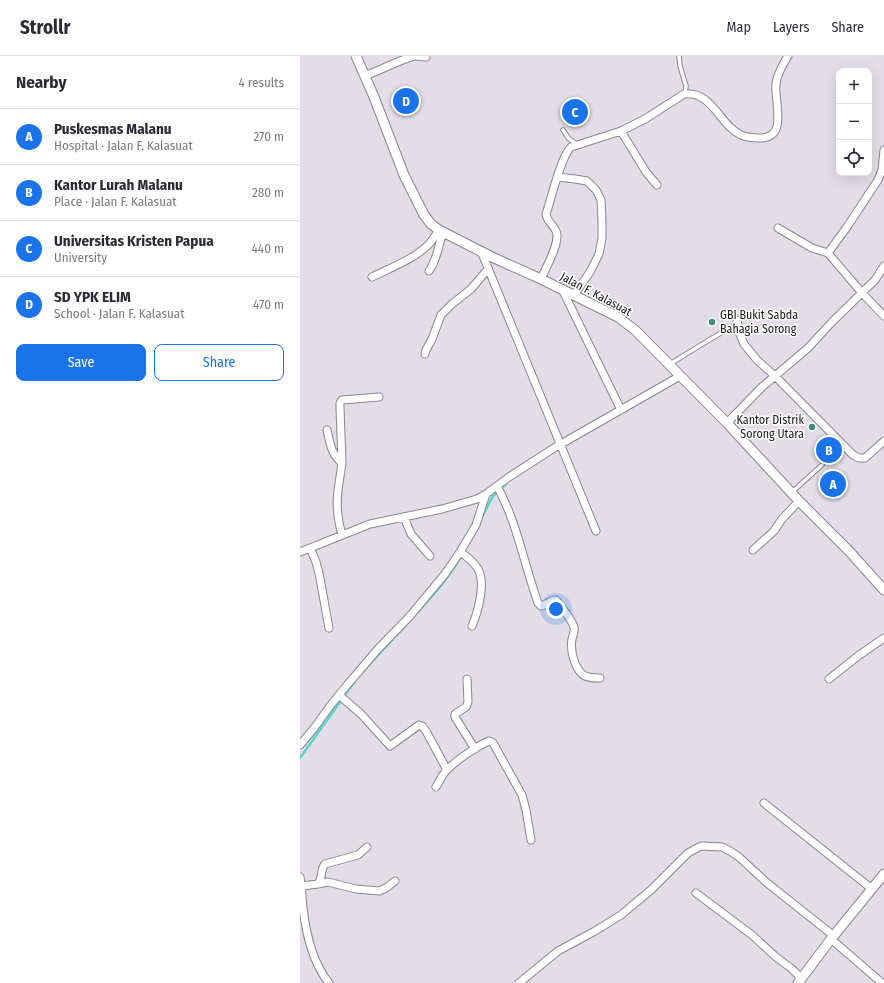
<!DOCTYPE html>
<meta charset="utf-8">
<style>
body{margin:0;font-family:"Fira Sans Condensed",sans-serif;background:#f7f7f7;color:#2b2b33}
.controls{position:absolute;right:12px;top:12px;display:grid;overflow:hidden;border-radius:8px;box-shadow:0 4px 16px #0002}
.controls button{width:36px;height:36px;display:grid;place-items:center;padding:0;border:0;border-bottom:1px solid #e1e1e2;background:#fff;color:#2b2b33;font:20px sans-serif}
.you{position:absolute;left:256px;top:553px;width:14px;height:14px;margin:-10px;border:3px solid #fff;border-radius:50%;background:#1a73e8;box-shadow:0 0 0 6px #1a73e833}
.badge{display:grid;place-items:center;width:26px;height:26px;border-radius:50%;background:#1a73e8;color:#fff;font-size:13px;font-weight:700}
.pin{position:absolute;translate:-50% -50%;border:2px solid #fff;box-shadow:0 1px 4px #0006}
.list{margin:0;padding:0;list-style:none}
h2{display:flex;justify-content:space-between;align-items:center;height:52px;margin:0;padding:0 16px;font-size:17px}
h2 small{font-size:13px;font-weight:400;color:#7c7c81}
.list li{display:grid;grid-template-columns:26px 1fr auto;gap:12px;align-items:center;box-sizing:border-box;height:56px;padding:0 16px;border-top:1px solid #e1e1e2}
.list b{display:block;font-size:15px;white-space:nowrap}
.list p{margin:0;font-size:13px;white-space:nowrap;color:#7c7c81}
.list em{font-size:13px;font-style:normal;color:#7c7c81}
.actions{display:flex;gap:8px;padding:12px 16px}
.actions a{flex:1;padding:9px 0;border:1px solid #1a73e8;border-radius:8px;text-align:center;font-size:14px;color:#1a73e8}
.actions .main{background:#1a73e8;color:#fff}
.icon{flex:none;width:22px;height:22px;fill:none;stroke:currentColor;stroke-width:2;stroke-linecap:round;stroke-linejoin:round}
.map{position:relative;flex:none;width:584px;height:927px;overflow:hidden}
header{display:flex;align-items:center;gap:24px;box-sizing:border-box;height:56px;padding:0 20px;background:#fff;border-bottom:1px solid #e1e1e2}
header strong{font-size:19px}
nav{display:flex;gap:22px;margin-inline-start:auto;font-size:14px}
main{display:flex}
aside{flex:1;background:#fff}
.map>svg:first-child{display:block}
.lines{fill:none;stroke-linecap:round;stroke-linejoin:round}
.stream{stroke:#58d6c9;stroke-width:2.5}
.lane-casing{stroke:#8b868e;stroke-width:5.5}
.street-casing{stroke:#8b868e;stroke-width:9}
.secondary-casing{stroke:#8b868e;stroke-width:11}
.lane{stroke:#fff;stroke-width:3.5}
.street{stroke:#fff;stroke-width:7}
.secondary{stroke:#fff;stroke-width:9}
.poi-dot{fill:#438981;stroke:#fff;stroke-width:1.5}
.labels{text-anchor:middle;stroke-width:3;stroke-linejoin:round;paint-order:stroke}
.street-label{font-size:12px;fill:#1c1a1d;stroke:#fff}
.poi-label{font-size:12px;fill:#1c1a1d;stroke:#fff;text-anchor:start}
</style>
<header>
<strong>Strollr</strong>
<nav><a>Map</a><a>Layers</a><a>Share</a></nav>
</header>
<main>
<aside>
<h2>Nearby<small>4 results</small></h2>
<ul class="list">
<li><span class="badge">A</span><div><b>Puskesmas Malanu</b><p>Hospital · Jalan F. Kalasuat</p></div><em>270 m</em></li>
<li><span class="badge">B</span><div><b>Kantor Lurah Malanu</b><p>Place · Jalan F. Kalasuat</p></div><em>280 m</em></li>
<li><span class="badge">C</span><div><b>Universitas Kristen Papua</b><p>University</p></div><em>440 m</em></li>
<li><span class="badge">D</span><div><b>SD YPK ELIM</b><p>School · Jalan F. Kalasuat</p></div><em>470 m</em></li>
</ul>
<div class="actions"><a class="main">Save</a><a>Share</a></div>
</aside>
<div class="map">
<svg width="584" height="927" viewBox="0 0 584 927">
<rect width="100%" height="100%" fill="#e2dde6"/>
<g class="lines">
<!-- stream -->
<path class="stream" d="M182 461 193 440 206 428
M115 559C130 543 149 522 160 502
M67 611 106 569
M0 702 55 625"/>
<!-- lane casing -->
<g class="lane-casing">
<path id="lane" d="M379 0 380 10 386 30 385 38
M263 74 269 83 277 88
M370 308 409 284 426 274
M492 436 522 409"/>
</g>
<!-- street casing -->
<g class="street-casing">
<path id="street" d="M115 0 126 1
M65 20 100 5 114 0
M321 75 346 116 357 129
M584 94 582 114 578 124 547 171 528 197 562 237 584 260
M258 121 275 123 287 125 296 134 301 144 302 166V182L299 198 290 216 274 239
M478 172 512 192 528 197
M181 195 296 475
M129 215C138 202 138 190 143 176
M72 221C90 212 112 204 127 190 132 186 135 179 139 174
M241 223C246 211 261 186 256 175 253 168 247 166 246 158 251 144 261 100 271 91L321 75 345 63 384 38C413 35 419 69 441 79 446 81 453 82 459 82 489 83 474 46 476 28 477 18 483 8 488 0
M262 233 321 354
M437 264 439 276 444 288 457 304 475 320 553 399 559 402H565L584 385
M125 298 126 294 132 283 141 259 152 248 171 233 188 213
M427 367 462 331 508 292 532 266 575 224 584 210
M27 374C30 387 31 398 42 407 41 416 39 425 38 435 36 450 38 465 42 479
M42 407 40 352V347L42 344 79 341
M197 430C217 466 224 508 238 547L241 550H242L254 544H256L257 545C263 553 271 562 274 571 275 576 273 579 272 583 270 594 274 610 282 618 286 622 294 622 300 622
M104 461 111 478 130 500
M10 492 16 506 19 517 29 572
M453 494 474 475 482 463 499 445
M0 496 70 468 142 453 177 443 186 438 209 421 254 392 380 320
M160 496C166 500 174 506 178 513 186 527 178 556 172 570
M167 623 168 646 166 651 155 658V661L175 693
M529 623 558 600 584 582
M39 639 61 658 90 690 119 669 122 670 126 675 147 714
M0 689 15 671 30 650 48 628 78 593 110 560 145 518 160 496 176 469 186 438
M136 731C139 726 142 719 146 715 155 705 177 690 189 685L193 687 222 739 226 754 231 784
M464 747 572 833
M0 821C2 832 2 842 3 852 6 878 12 906 29 927
M18 828 28 826 56 833 79 835 86 832 95 825
M2 830 18 828C23 822 20 814 25 808L58 799 67 791
M396 837 452 879 476 901 492 913 501 922
M531 883 582 927
M219 927 258 895 295 875 321 859 352 833 388 797 401 790 422 791 430 795 439 801 466 826 534 880"/>
</g>
<!-- secondary casing -->
<g class="secondary-casing">
<path id="secondary" d="M56 0 74 41 104 119 124 159 131 168 139 174 194 202 241 223 318 261 335 274 427 367 499 445 549 495 584 534
M498 927 531 883 584 818"/>
</g>
<!-- lane -->
<use href="#lane" class="lane"/>
<!-- street -->
<use href="#street" class="street"/>
<!-- secondary -->
<use href="#secondary" class="secondary"/>
</g>
<!-- markers -->
<g class="poi-dot">
<circle cx="412" cy="266" r="4"/>
<circle cx="512" cy="371" r="4"/>
</g>
<g class="labels">
<!-- street labels -->
<g class="street-label">
<text transform="translate(296 238) rotate(28)" y="4">Jalan F. Kalasuat</text>
</g>
<!-- poi labels -->
<g class="poi-label">
<text x="420" y="263">GBI Bukit Sabda<tspan x="420" dy="14">Bahagia Sorong</tspan></text>
<text x="504" y="368" text-anchor="end">Kantor Distrik<tspan x="504" dy="14">Sorong Utara</tspan></text>
</g>
</g>
</svg>
<div class="controls">
<button>+</button>
<button>−</button>
<button><svg class="icon" aria-label="locate" viewBox="0 0 24 24"><circle cx="12" cy="12" r="6"/><path d="M12 2v4M12 18v4M2 12h4M18 12h4"/></svg></button>
</div>
<div class="you"></div>
<div class="pin badge" style="left:533px;top:428px">A</div>
<div class="pin badge" style="left:529px;top:394px">B</div>
<div class="pin badge" style="left:275px;top:56px">C</div>
<div class="pin badge" style="left:106px;top:45px">D</div>
</div>
</main>
